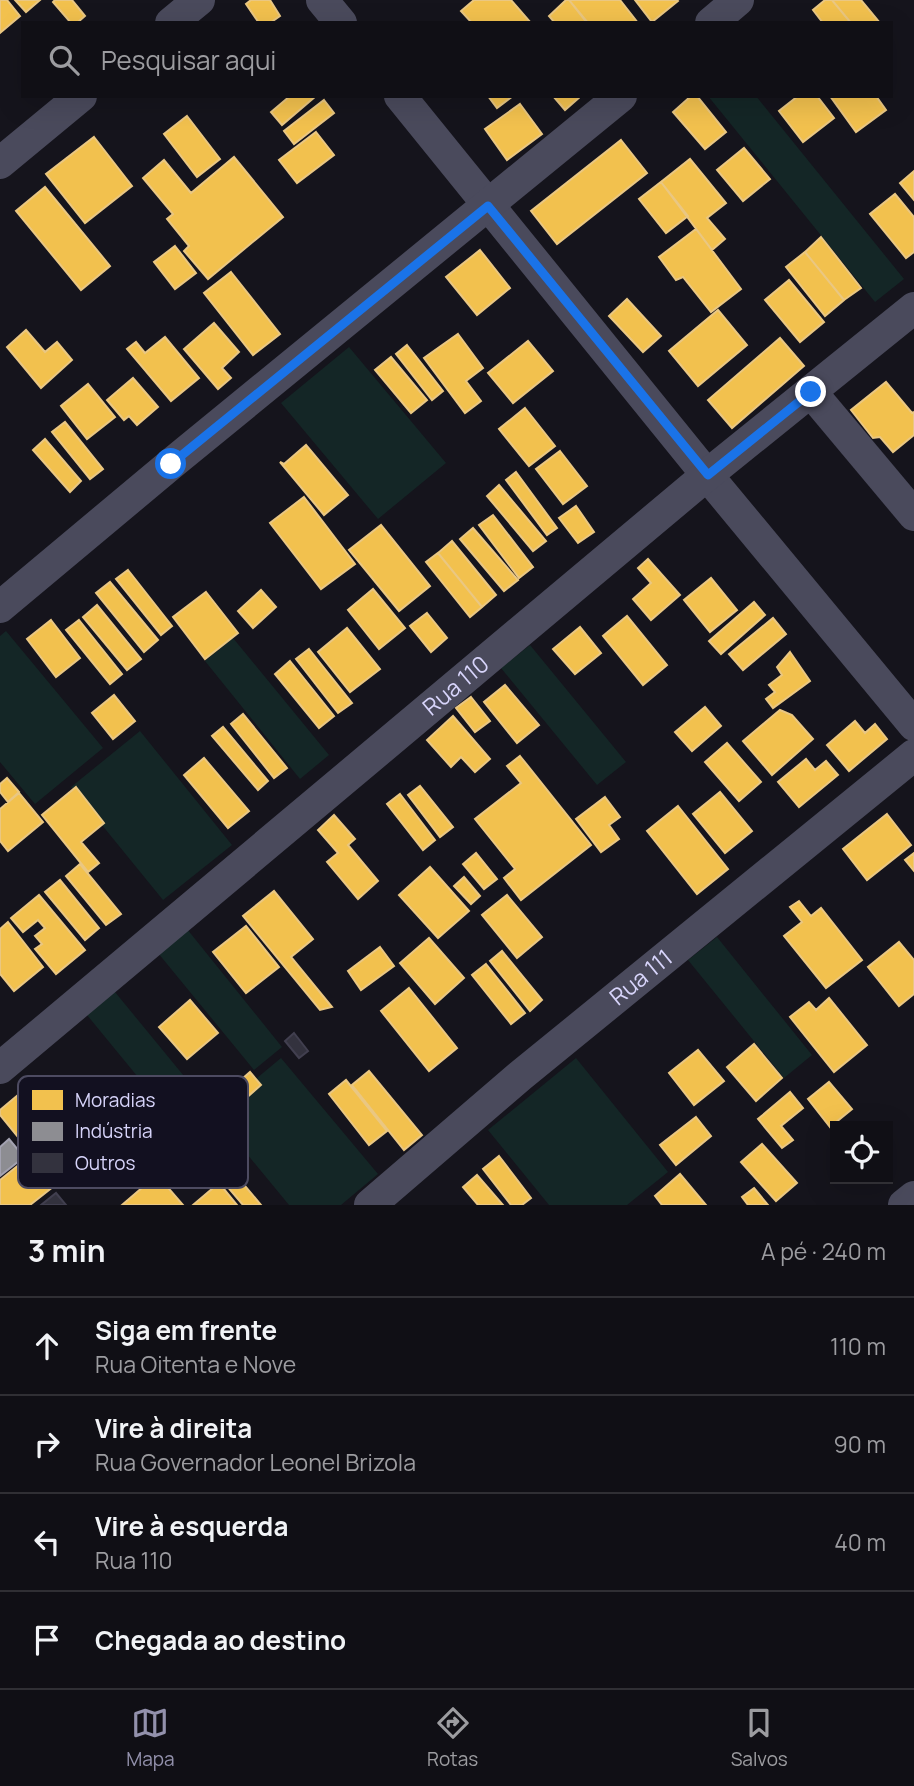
<!DOCTYPE html>
<html lang="pt">
<meta charset="utf-8">
<style>
body{margin:0;font-family:Manrope,sans-serif;background:#19181e;color:#f1f3f6}
.controls{position:absolute;right:21px;bottom:21px;display:grid;overflow:hidden;border-radius:0px;box-shadow:0 7px 28px #0002}
.controls button{width:63px;height:63px;display:grid;place-items:center;padding:0;border:0;border-bottom:2px solid #302f34;background:#100f15;color:#f1f3f6;font:35px sans-serif}
.stop{position:absolute;width:21px;height:21px;margin:-16px;border:5px solid #1a73e8;border-radius:50%;background:#fff}
.stop.end{background:#1a73e8;border-color:#fff;box-shadow:0 2px 7px #0008}
.list{margin:0;padding:0;list-style:none}
h2{display:flex;justify-content:space-between;align-items:center;height:91px;margin:0;padding:0 28px;font-size:30px}
h2 small{font-size:23px;font-weight:400;color:#9c9ca0}
.list li{display:grid;grid-template-columns:46px 1fr auto;gap:21px;align-items:center;box-sizing:border-box;height:98px;padding:0 28px;border-top:2px solid #302f34}
.list b{display:block;font-size:26px;white-space:nowrap}
.list p{margin:0;font-size:23px;white-space:nowrap;color:#9c9ca0}
.list em{font-size:23px;font-style:normal;color:#9c9ca0}
.icon{flex:none;width:38px;height:38px;fill:none;stroke:currentColor;stroke-width:2;stroke-linecap:round;stroke-linejoin:round}
.map{position:relative;flex:none;width:914px;height:1205px;overflow:hidden}
.search{position:absolute;background:#100f15;box-shadow:0 7px 28px #0002;left:21px;right:21px;top:21px;height:77px;display:flex;align-items:center;gap:18px;box-sizing:border-box;padding:0 24px;border-radius:0px;color:#9c9ca0;font-size:26px}
.sheet{height:483px;background:#100f15}
nav{display:flex;justify-content:space-around;align-items:center;box-sizing:border-box;height:98px;border-top:2px solid #302f34;background:#100f15;font-size:19px;color:#9c9ca0}
nav a{display:grid;justify-items:center;gap:4px}
nav .on{color:#9391ac}
.map>svg:first-child{display:block}
.green{fill:#142626}
.homes{fill:#f2c14e;stroke:#eac782;stroke-width:2}
.industry{fill:#8d8d92;stroke:#a3a2b1;stroke-width:2}
.building{fill:#33323e;stroke:#413f4f;stroke-width:2}
.lines{fill:none;stroke-linecap:round;stroke-linejoin:round}
.minor{stroke:#4a4a5c;stroke-width:32}
.route{stroke:#1a73e8;stroke-width:9}
.labels{text-anchor:middle;stroke-width:7;stroke-linejoin:round;paint-order:stroke}
.street-label{font-size:23px;fill:#d7d4fa;stroke:#121020}
.key{fill:#121020;stroke:#4d4b61;stroke-width:2}
.key-label{font-size:19px;fill:#d7d4fa}
</style>
<div class="map">
<svg width="914" height="1205" viewBox="0 0 914 1205">
<rect width="100%" height="100%" fill="#15141c"/>
<!-- green -->
<path class="green" d="M708 96H756L904 279 875 302Z
M349 347 446 463 378 519 281 403Z
M6 631 103 748 35 804 0 762V636Z
M233 638 329 755 300 779 205 661Z
M530 645 626 762 597 785 501 668Z
M140 731 232 845 163 900 71 787Z
M187 929 282 1047 254 1070 158 953Z
M717 937 812 1055 784 1078 688 960Z
M115 992 211 1109 183 1132 87 1015Z
M281 1058 378 1174 341 1205H289L214 1114Z
M576 1058 668 1172 627 1205H549L488 1130Z"/>
<!-- homes -->
<path class="homes" d="M0 0H7L20 16 0 33Z
M15 0H40L26 12Z
M55 0H72L85 16 77 23H71L53 2Z
M251 0H270L280 16 270 23H259L246 4Z
M474 0H511L531 23H472L461 11Z
M566 0H569L587 23H555L549 16Z
M569 0H620L638 23H588Z
M635 0H677L678 1 652 22Z
M825 0H832L851 23H823L813 10Z
M832 0H861L880 23H851Z
M290 96H316L282 125 271 112Z
M488 96H513L497 108Z
M553 96H581L565 110Z
M691 96H697L726 132 705 149 673 112Z
M798 96H817L834 118 803 142 779 111Z
M830 96H876L886 110 856 132Z
M324 100 334 113 294 144 284 131Z
M520 104 542 134 507 160 485 129Z
M187 116 220 159 197 177 164 134Z
M316 132 334 155 297 183 279 160Z
M94 137 132 186 85 223 46 174Z
M621 140 647 173 557 244 531 211Z
M744 148 770 179 743 201 717 170Z
M234 157 283 217 208 279 184 251 189 246 167 219 173 214 143 178 164 160 191 193Z
M690 159 726 203 707 218 725 239 712 250 661 182Z
M914 171V200L900 183Z
M661 182 688 216 666 233 639 199Z
M45 187 110 266 81 290 16 211Z
M895 194 914 217V252L906 258 870 214Z
M696 229 741 289 711 312 683 277 676 280 659 257Z
M821 237 861 288 844 300 805 252Z
M175 246 196 273 175 289 154 262Z
M480 250 510 288 477 315 446 277Z
M805 252 844 300 825 316 786 267Z
M231 272 280 334 253 355 204 293Z
M789 280 824 322 800 342 765 300Z
M627 299 661 336 643 352 609 316Z
M718 310 747 345 698 386 669 351Z
M214 323 239 352 222 368 231 378 218 389 184 349Z
M26 330 45 352 57 342 72 360 41 388 7 347Z
M458 334 483 368 466 381 481 401 465 413 424 358Z
M165 337 199 378 171 401 127 349 136 342 145 353Z
M780 338 804 366 732 428 708 400Z
M528 341 553 371 513 403 488 373Z
M407 345 443 391 432 400 396 354Z
M391 357 427 400 411 413 375 370Z
M133 378 158 407 137 425 129 416 124 420 107 400Z
M886 382 912 413 914 412V435L893 452 880 437 873 438 851 410Z
M88 384 115 417 87 439 61 406Z
M525 408 555 446 529 466 499 429Z
M65 422 103 469 90 479 52 432Z
M45 439 81 481 70 492 33 450Z
M306 445 348 495 324 515 280 462 284 464Z
M560 451 587 486 563 504 536 469Z
M516 472 557 528 547 535 506 480Z
M499 485 546 541 533 551 487 496Z
M304 497 355 564 321 589 270 523Z
M576 506 594 532 578 543 559 518Z
M493 515 533 567 519 578 479 525Z
M381 525 430 586 399 611 349 550Z
M473 528 518 580 504 591 460 539Z
M452 541 496 595 482 607 438 553Z
M438 553 482 607 470 617 426 562Z
M648 559 680 595 651 620 633 599 651 583 638 568Z
M128 570 172 626 161 635 116 579Z
M711 578 737 610 710 632 684 600Z
M110 582 158 640 144 652 96 593Z
M373 589 405 628 379 649 348 610Z
M261 590 276 607 253 628 238 611Z
M206 592 238 633 205 659 173 617Z
M754 602 765 615 721 654 709 641Z
M97 605 141 659 127 670 83 617Z
M427 613 447 638 431 652 410 626Z
M627 616 667 665 643 685 603 636Z
M773 618 786 634 743 670 729 654Z
M51 620 80 658 56 677 27 639Z
M79 620 122 674 110 684 66 630Z
M580 627 601 653 575 674 553 649Z
M347 628 380 669 350 692 318 652Z
M309 649 352 703 338 713 296 659Z
M790 652 810 681 773 708 766 699 775 692 769 685 782 675 777 667Z
M290 661 334 716 319 728 275 674Z
M505 685 539 725 517 743 484 702Z
M114 695 135 721 113 739 92 713Z
M471 697 490 721 475 732 456 708Z
M705 707 721 726 692 751 675 732Z
M780 710 792 715 813 739 772 775 743 741Z
M243 714 287 768 274 778 231 724Z
M453 716 490 759 475 772 461 757 451 767 427 740Z
M855 721 865 733 875 724 887 739 849 771 827 745Z
M223 727 268 781 258 790 212 736Z
M727 743 761 782 739 801 705 762Z
M520 756 591 845 521 900 504 878 515 869 475 819 521 783 507 766Z
M204 758 249 811 228 828 184 775Z
M806 759 815 770 826 761 838 775 799 807 778 782Z
M7 778 19 792 8 802 0 792V784Z
M420 786 453 827 440 837 408 795Z
M76 787 104 823 81 842 99 863 88 872 42 815Z
M720 792 752 831 725 853 693 814Z
M19 793 43 822 8 851 0 841V809Z
M400 794 435 840 423 850 387 804Z
M605 797 620 817 609 825 619 839 601 852 576 819Z
M678 806 728 869 697 894 647 831Z
M887 814 911 845 867 880 843 849Z
M334 815 355 839 348 845 378 881 358 899 327 862 338 853 318 830Z
M476 853 497 879 484 889 463 864Z
M914 853V871L905 860Z
M80 864 121 914 106 925 66 876Z
M430 867 469 911 438 938 399 895Z
M464 877 480 896 471 904 454 886Z
M60 880 99 928 85 940 45 892Z
M274 891 313 939 291 957 332 1007 320 1010 243 916Z
M39 895 85 950 56 974 35 949 42 944 35 936 45 928 38 920 23 932 11 918Z
M507 895 542 937 517 958 482 915Z
M799 901 811 916 821 908 862 960 826 988 784 936 802 922 790 907Z
M8 922 43 967 14 991 0 974V929Z
M246 926 279 967 246 993 213 952Z
M429 938 464 978 435 1004 400 963Z
M899 942 914 960V994L899 1006 868 967Z
M380 947 394 966 361 990 348 971Z
M502 951 542 1000 530 1011 490 961Z
M486 964 525 1013 511 1024 472 975Z
M409 988 457 1048 429 1071 381 1011Z
M829 998 867 1045 834 1072 790 1017 809 1002 816 1010Z
M190 1000 218 1033 187 1059 159 1027Z
M754 1044 782 1078 756 1101 727 1067Z
M698 1050 724 1081 694 1105 669 1073Z
M369 1071 422 1135 404 1150 352 1085Z
M250 1072 261 1085 228 1114 217 1101Z
M346 1080 387 1131 369 1145 329 1094Z
M829 1082 852 1109 830 1127 808 1099Z
M30 1085 59 1121 27 1148 0 1115V1110Z
M790 1092 803 1108 781 1126 793 1140 782 1148 758 1119Z
M227 1116 243 1134 219 1155 261 1205H243L193 1146Z
M696 1117 711 1136 676 1165 660 1145Z
M762 1144 797 1183 776 1201 741 1162Z
M30 1156 54 1186 30 1205H0V1180Z
M499 1156 531 1198 522 1205H511L483 1169Z
M680 1174 706 1205H662L655 1196Z
M157 1175 183 1205H122Z
M477 1175 503 1205H478L463 1187Z
M219 1183 237 1205H193Z
M754 1188 768 1205H748L742 1197Z"/>
<!-- industry -->
<path class="industry" d="M9 1139 24 1157 0 1176V1147Z"/>
<!-- building -->
<path class="building" d="M294 1033 308 1051 299 1058 285 1041Z
M56 1193 66 1205H41Z"/>
<g class="lines">
<!-- minor -->
<g class="minor">
<path d="M322 0 341 23"/>
<path d="M171 23 199 0"/>
<path d="M711 23 738 0"/>
<path d="M400 96 707 475 914 725"/>
<path d="M0 163 81 96"/>
<path d="M811 392 914 515"/>
<path d="M0 607 171 464 621 96"/>
<path id="s1" d="M0 1068 707 475 914 308"/>
<path id="s2" d="M370 1205 520 1076 914 755"/>
<path d="M904 1205 914 1197"/>
</g>
</g>
<g class="lines">
<!-- route -->
<path class="route" d="M171 464 488 206 708 475 811 392"/>
</g>
<g class="labels">
<!-- street labels -->
<g class="street-label">
<text dy="8" stroke="none"><textPath href="#s1" startOffset="595">Rua 110</textPath></text>
<text dy="8" stroke="none"><textPath href="#s2" startOffset="354">Rua 111</textPath></text>
</g>
</g>
<!-- legend -->
<rect x="18" y="1076" width="230" height="112" rx="10" class="key"/>
<rect x="32" y="1090" width="31" height="20" fill="#f2c14e"/>
<rect x="32" y="1122" width="31" height="19" fill="#8d8d92"/>
<rect x="32" y="1153" width="31" height="20" fill="#33323e"/>
<g class="key-label">
<text x="75" y="1107">Moradias</text>
<text x="75" y="1138">Indústria</text>
<text x="75" y="1170">Outros</text>
</g>
</svg>
<div class="controls">
<button><svg class="icon" aria-label="locate" viewBox="0 0 24 24"><circle cx="12" cy="12" r="6"/><path d="M12 2v4M12 18v4M2 12h4M18 12h4"/></svg></button>
</div>
<div class="stop" style="left:171px;top:464px"></div>
<div class="stop end" style="left:811px;top:392px"></div>
<div class="search"><svg class="icon" aria-label="search" viewBox="0 0 24 24"><circle cx="10" cy="10" r="6"/><path d="M15 15l6 6"/></svg>Pesquisar aqui</div>
</div>
<section class="sheet">
<h2>3 min<small>A pé · 240 m</small></h2>
<ul class="list">
<li><svg class="icon" aria-label="ahead" viewBox="0 0 24 24"><path d="M12 20V5M6 11l6-6 6 6"/></svg><div><b>Siga em frente</b><p>Rua Oitenta e Nove</p></div><em>110 m</em></li>
<li><svg class="icon" aria-label="right" viewBox="0 0 24 24"><path d="M7 20v-9h11M14 6l5 5-5 5"/></svg><div><b>Vire à direita</b><p>Rua Governador Leonel Brizola</p></div><em>90 m</em></li>
<li><svg class="icon" aria-label="left" viewBox="0 0 24 24"><path d="M17 20v-9H6M10 6l-5 5 5 5"/></svg><div><b>Vire à esquerda</b><p>Rua 110</p></div><em>40 m</em></li>
<li><svg class="icon" aria-label="arrive" viewBox="0 0 24 24"><path d="M6 21V4h12l-3 4 3 4H6"/></svg><div><b>Chegada ao destino</b></div></li>
</ul>
</section>
<nav>
<a class="on"><svg class="icon" aria-label="map" viewBox="0 0 24 24"><path d="M3 6l6-2 6 2 6-2v14l-6 2-6-2-6 2zM9 4v14M15 6v14"/></svg>Mapa</a>
<a><svg class="icon" aria-label="directions" viewBox="0 0 24 24"><path d="M12 3l9 9-9 9-9-9zM9 14v-3h6M13 9l2 2-2 2"/></svg>Rotas</a>
<a><svg class="icon" aria-label="saved" viewBox="0 0 24 24"><path d="M7 4h10v16l-5-4-5 4z"/></svg>Salvos</a>
</nav>
